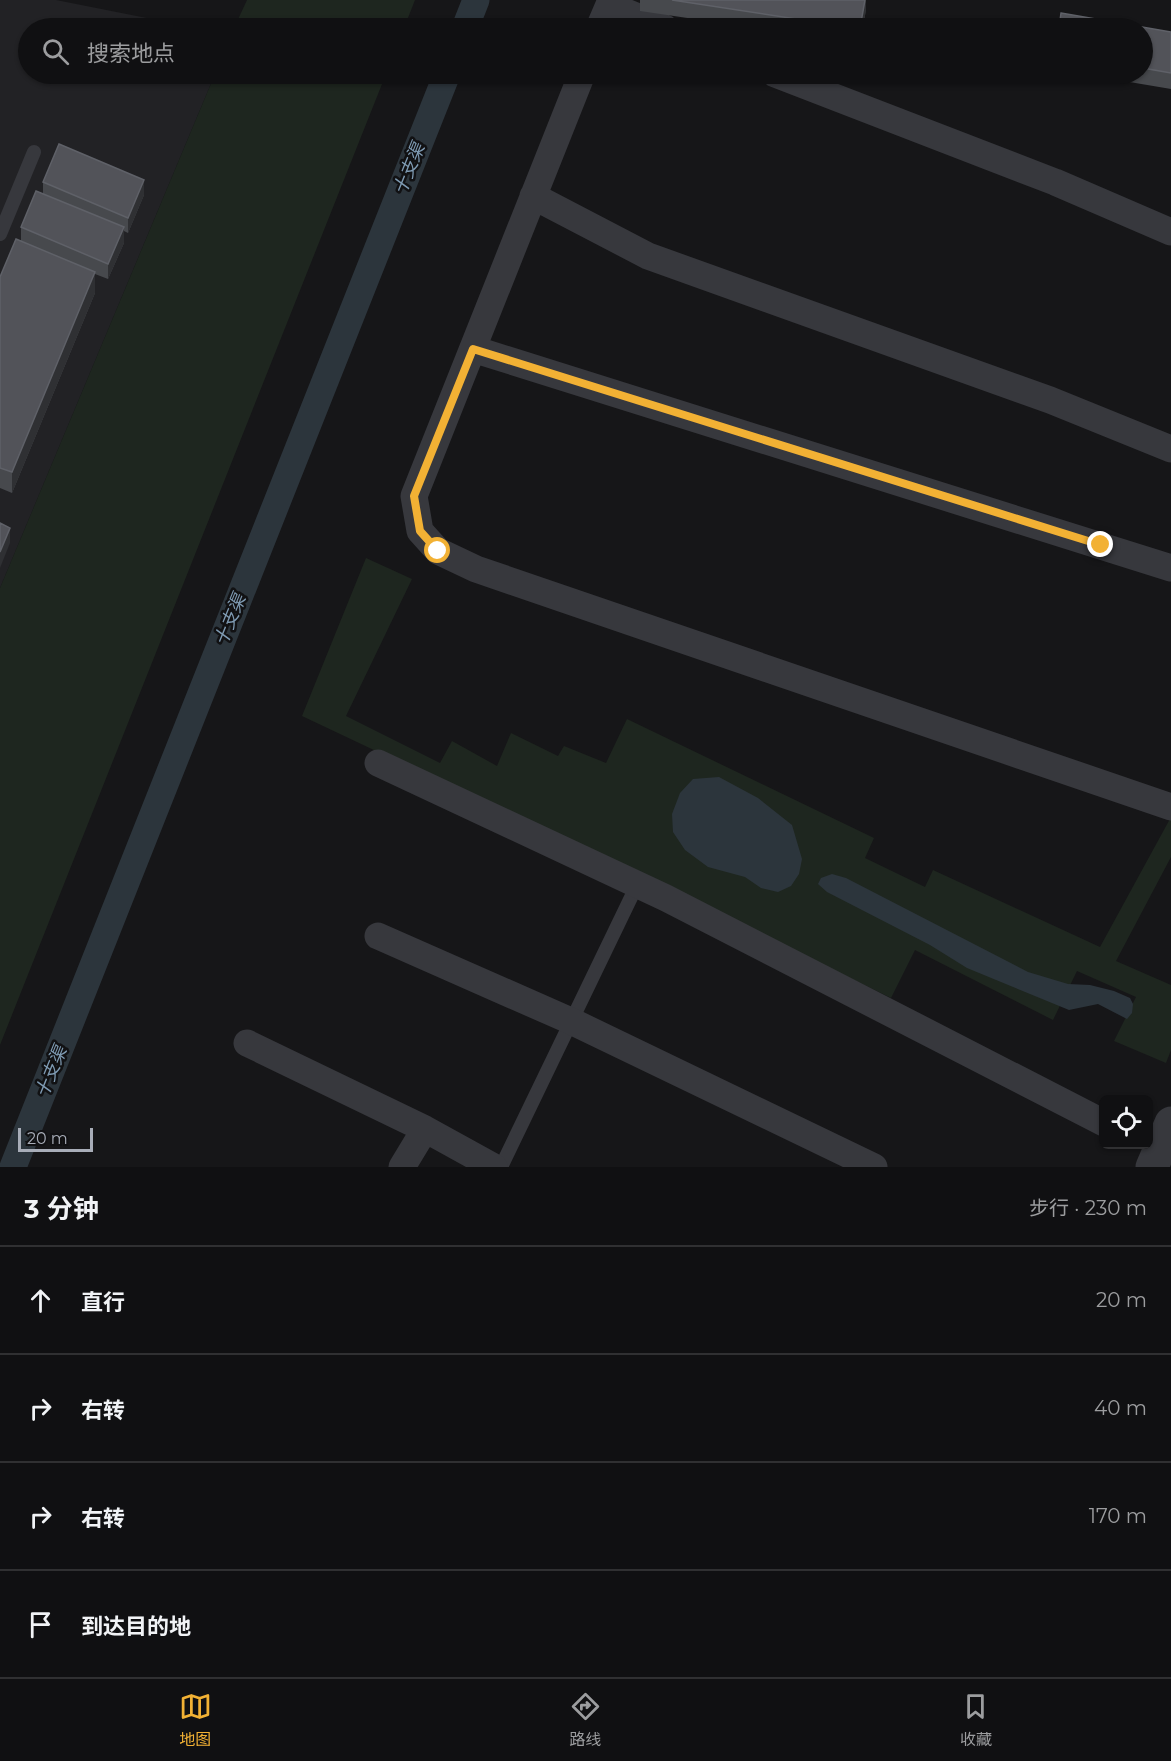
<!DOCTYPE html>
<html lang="zh">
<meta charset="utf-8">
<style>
body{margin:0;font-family:Montserrat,"Noto Sans SC",sans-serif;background:#19191b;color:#f1f3f6}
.controls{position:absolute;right:18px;bottom:18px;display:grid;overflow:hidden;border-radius:9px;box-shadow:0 2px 4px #0004}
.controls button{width:54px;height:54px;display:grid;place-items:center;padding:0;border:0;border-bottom:2px solid #303032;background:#101012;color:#f1f3f6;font:30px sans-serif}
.scale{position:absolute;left:18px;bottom:15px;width:75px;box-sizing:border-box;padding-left:6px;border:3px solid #a8adb8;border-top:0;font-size:16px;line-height:21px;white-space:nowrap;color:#a8adb8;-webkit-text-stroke:4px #111113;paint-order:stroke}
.stop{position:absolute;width:18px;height:18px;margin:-14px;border:4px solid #f2b134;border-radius:50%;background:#fff}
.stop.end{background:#f2b134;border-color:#fff;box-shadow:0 2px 6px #0008}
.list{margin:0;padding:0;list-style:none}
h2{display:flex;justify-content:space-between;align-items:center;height:78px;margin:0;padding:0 24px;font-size:26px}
h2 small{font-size:20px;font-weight:400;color:#9c9d9f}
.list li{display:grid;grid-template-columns:39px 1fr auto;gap:18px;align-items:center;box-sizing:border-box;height:108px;padding:0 24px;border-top:2px solid #303032}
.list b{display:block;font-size:22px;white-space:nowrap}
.list em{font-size:20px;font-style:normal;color:#9c9d9f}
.icon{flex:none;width:33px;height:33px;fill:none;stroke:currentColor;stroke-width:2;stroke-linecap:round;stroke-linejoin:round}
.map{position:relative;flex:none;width:1171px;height:1167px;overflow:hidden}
.search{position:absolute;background:#101012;box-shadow:0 2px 4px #0004;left:18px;right:18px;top:18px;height:66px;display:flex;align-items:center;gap:15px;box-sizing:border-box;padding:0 21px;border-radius:33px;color:#9c9d9f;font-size:22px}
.sheet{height:510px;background:#101012}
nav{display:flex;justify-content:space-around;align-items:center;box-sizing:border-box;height:84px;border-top:2px solid #303032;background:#101012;font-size:16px;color:#9c9d9f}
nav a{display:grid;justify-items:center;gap:3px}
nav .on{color:#f2b134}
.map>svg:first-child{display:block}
.built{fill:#222225}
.green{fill:#1e261f}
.water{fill:#2c353c}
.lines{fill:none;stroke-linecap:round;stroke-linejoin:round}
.canal{stroke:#2c353c;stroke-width:27}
.service{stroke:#37383d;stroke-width:14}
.minor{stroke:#37383d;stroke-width:27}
.tertiary{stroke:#37383d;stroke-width:33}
.wall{fill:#47494d}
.shaded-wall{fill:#2f3033}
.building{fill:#525359;stroke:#5f6168;stroke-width:1.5}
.route{stroke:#f2b134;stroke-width:8}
.labels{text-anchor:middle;stroke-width:5;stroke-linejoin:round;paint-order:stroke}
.water-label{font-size:18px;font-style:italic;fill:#7f9bb3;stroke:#111113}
</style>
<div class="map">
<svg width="1171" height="1167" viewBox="0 0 1171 1167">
<rect width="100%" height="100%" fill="#161618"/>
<!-- built -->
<path class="built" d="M0 0H56L197 28H28V74H215L0 588Z"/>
<!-- green -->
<path class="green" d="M247 0H415L404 28H234Z
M215 74H386L0 1045V588Z
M366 558 412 579 346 716 440 763 452 741 497 766 511 733 558 756 564 746 606 763 627 719 874 838 865 858 925 887 933 870 1100 947 1171 817V857L1116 961 1171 985V1050L1166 1063 1114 1041 1136 997 1077 971 1053 1020 915 950 891 998 699 904 302 716Z"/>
<!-- water -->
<path class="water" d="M719 777 758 798 792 825 802 859 799 874 791 886 778 892 761 888 745 877 708 867 685 850 673 832 672 814 680 793 693 779Z
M832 874 846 878 1028 972 1068 984 1090 985 1114 991 1130 998 1133 1004 1132 1013 1127 1019 1098 1004 1069 1010 967 968 930 945 827 892 818 884 821 878Z"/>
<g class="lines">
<!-- canal -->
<path class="canal" d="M465 28 476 0
M13 1167 447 74"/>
<!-- service -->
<path class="service" d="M0 234 34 152
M501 1167 637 885"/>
<!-- minor -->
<path class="minor" d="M609 5 665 28
M599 28 611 0
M582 74 414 496 420 531 438 551 476 569 1171 807
M775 74 1055 182 1171 232
M533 196 648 256 1050 400 1171 449
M473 349 1171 568
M378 763 666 898 1104 1123
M378 936 571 1021 874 1167
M247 1043 425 1129 494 1167
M402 1167 425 1129"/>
<!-- tertiary -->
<path class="tertiary" d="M1152 1167 1171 1123"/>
</g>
<!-- wall -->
<path class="wall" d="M640 0H866V9L863 28H755L640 11Z
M1143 28 1171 32V89L1082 74H1143Z
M43 182 144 195 128 233 124 231V243L108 279 95 274V293L12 493 0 488V277L21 241V227L43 194Z"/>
<!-- shaded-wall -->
<path class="shaded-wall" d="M865 0H866V9L863 28H860Z
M144 180V195L128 233V218Z
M124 227V243L108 279V264Z
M95 272V293L12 493V472Z
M10 528V543L0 568V552Z"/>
<!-- building -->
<path class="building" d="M672 0H865L860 28H855Z
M1061 13 1171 32V73L1143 68V28H1059Z
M59 144 144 180 128 218 43 182Z
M36 191 124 227 108 264 21 227Z
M16 239 95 272 12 472 0 468V277Z
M0 523 10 528 0 552Z"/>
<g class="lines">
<!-- route -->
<path class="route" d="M438 551 420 531 414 496 473 349 1101 545"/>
</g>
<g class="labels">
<!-- water labels -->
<g class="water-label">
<text transform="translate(409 169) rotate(-68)" y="6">十支渠</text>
<text transform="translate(230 620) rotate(-68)" y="6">十支渠</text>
<text transform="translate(51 1072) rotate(-68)" y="6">十支渠</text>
</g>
</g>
</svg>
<div class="controls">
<button><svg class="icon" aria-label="locate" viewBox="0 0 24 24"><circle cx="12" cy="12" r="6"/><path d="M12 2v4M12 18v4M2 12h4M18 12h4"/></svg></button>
</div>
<div class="scale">20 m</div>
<div class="stop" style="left:438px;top:551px"></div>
<div class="stop end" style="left:1101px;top:545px"></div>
<div class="search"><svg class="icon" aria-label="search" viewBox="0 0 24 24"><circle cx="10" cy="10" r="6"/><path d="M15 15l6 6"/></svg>搜索地点</div>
</div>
<section class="sheet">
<h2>3 分钟<small>步行 · 230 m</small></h2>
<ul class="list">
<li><svg class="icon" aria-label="ahead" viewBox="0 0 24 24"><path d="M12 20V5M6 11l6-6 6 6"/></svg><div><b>直行</b></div><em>20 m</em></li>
<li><svg class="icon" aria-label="right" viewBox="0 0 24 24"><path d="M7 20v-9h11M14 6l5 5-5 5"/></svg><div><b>右转</b></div><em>40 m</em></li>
<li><svg class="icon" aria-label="right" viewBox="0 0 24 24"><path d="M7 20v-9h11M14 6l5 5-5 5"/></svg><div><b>右转</b></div><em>170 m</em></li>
<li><svg class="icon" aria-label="arrive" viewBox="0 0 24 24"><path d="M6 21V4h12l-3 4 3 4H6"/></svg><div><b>到达目的地</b></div></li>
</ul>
</section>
<nav>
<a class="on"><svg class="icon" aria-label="map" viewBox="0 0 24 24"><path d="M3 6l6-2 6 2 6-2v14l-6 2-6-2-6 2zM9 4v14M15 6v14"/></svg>地图</a>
<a><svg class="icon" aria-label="directions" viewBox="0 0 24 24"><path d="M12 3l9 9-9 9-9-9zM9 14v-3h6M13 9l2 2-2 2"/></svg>路线</a>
<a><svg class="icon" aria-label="saved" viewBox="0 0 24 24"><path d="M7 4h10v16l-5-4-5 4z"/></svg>收藏</a>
</nav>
